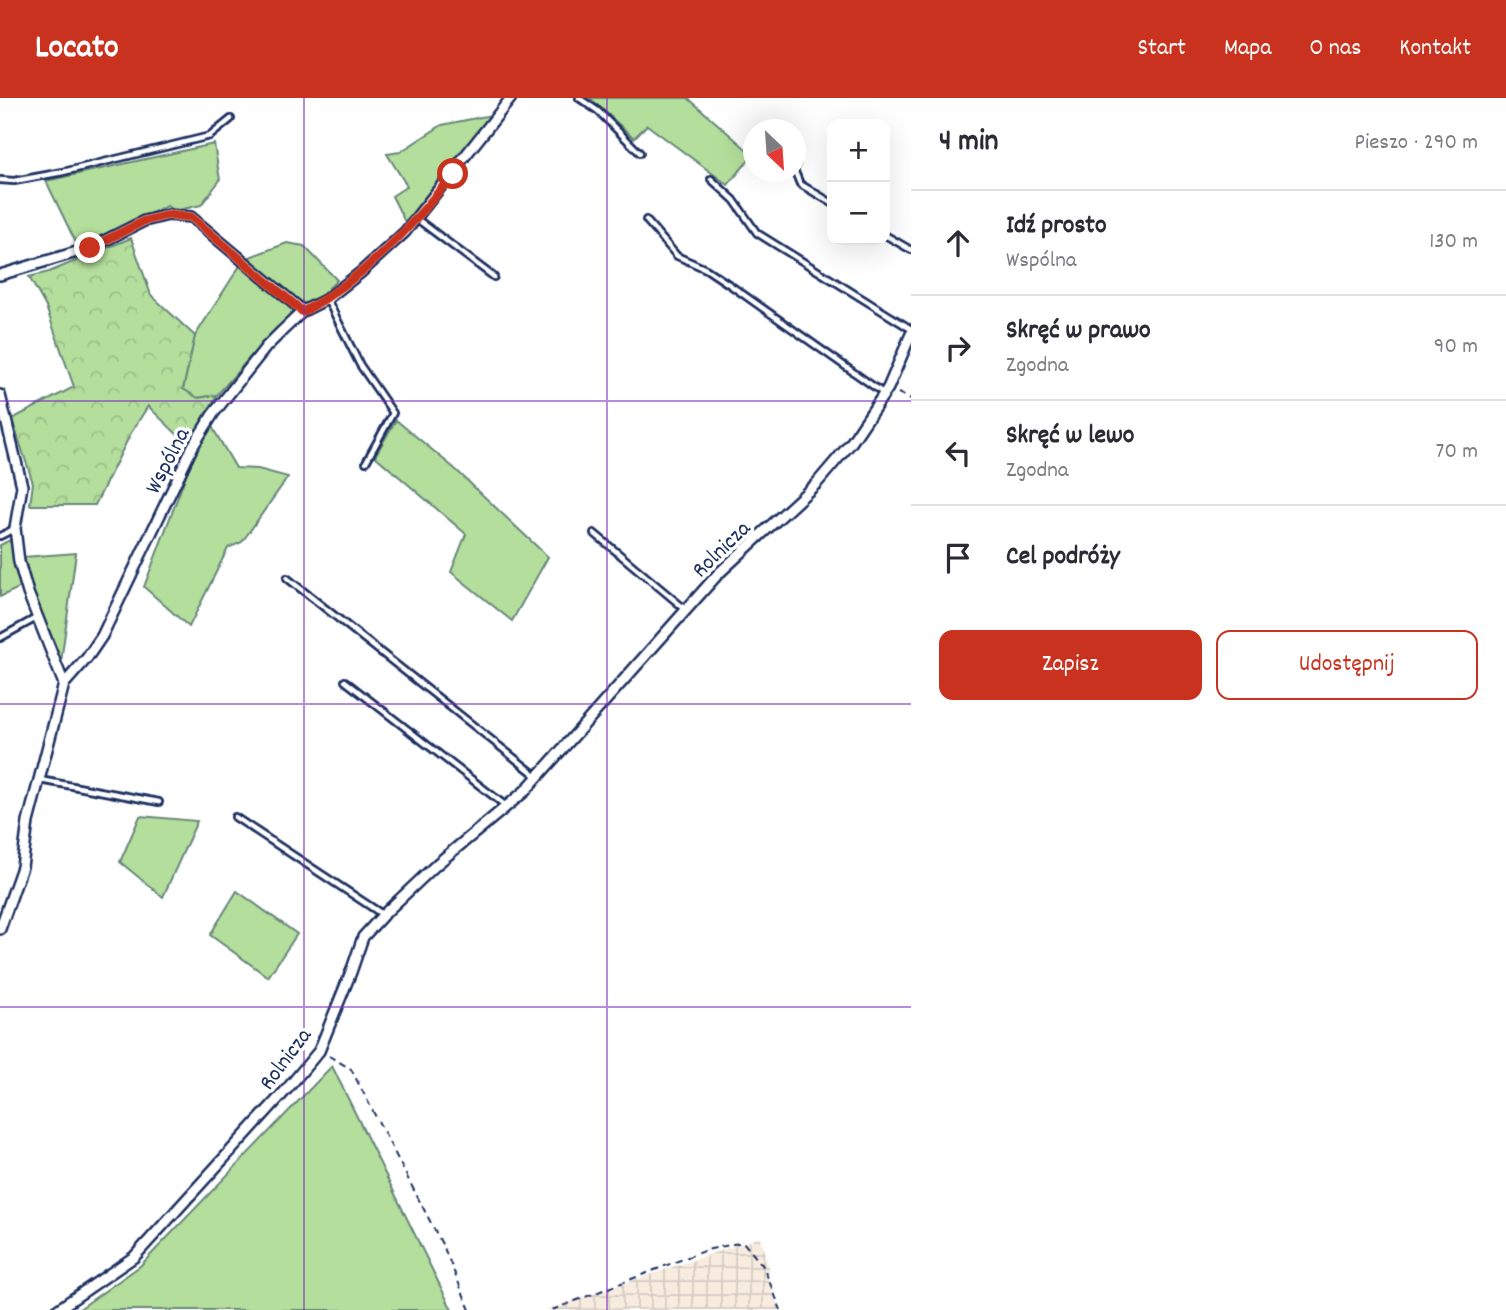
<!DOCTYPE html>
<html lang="pl">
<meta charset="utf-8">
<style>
body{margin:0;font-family:Dekko,sans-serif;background:#f7f7f7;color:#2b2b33}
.controls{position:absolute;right:21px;top:21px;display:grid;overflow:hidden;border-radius:14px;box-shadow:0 7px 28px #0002}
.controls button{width:63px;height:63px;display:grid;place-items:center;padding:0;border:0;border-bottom:2px solid #e1e1e2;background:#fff;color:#2b2b33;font:35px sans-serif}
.compass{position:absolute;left:743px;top:21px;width:63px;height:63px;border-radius:50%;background:#fff;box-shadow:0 7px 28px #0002;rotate:155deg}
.stop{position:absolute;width:21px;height:21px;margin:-16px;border:5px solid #c8321e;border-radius:50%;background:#fff}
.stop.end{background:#c8321e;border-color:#fff;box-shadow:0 2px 7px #0008}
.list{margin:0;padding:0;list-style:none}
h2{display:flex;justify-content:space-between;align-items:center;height:91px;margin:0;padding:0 28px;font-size:30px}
h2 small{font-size:23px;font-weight:400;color:#7c7c81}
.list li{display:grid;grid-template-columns:46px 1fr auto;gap:21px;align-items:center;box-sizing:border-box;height:105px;padding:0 28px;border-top:2px solid #e1e1e2}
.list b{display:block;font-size:26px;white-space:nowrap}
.list p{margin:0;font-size:23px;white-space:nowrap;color:#7c7c81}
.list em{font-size:23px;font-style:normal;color:#7c7c81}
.actions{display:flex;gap:14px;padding:21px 28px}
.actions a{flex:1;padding:16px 0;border:2px solid #c8321e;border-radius:14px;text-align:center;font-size:24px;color:#c8321e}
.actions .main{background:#c8321e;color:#fff}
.icon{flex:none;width:38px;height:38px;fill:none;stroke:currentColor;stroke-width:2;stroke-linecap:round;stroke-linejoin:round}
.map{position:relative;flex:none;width:911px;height:1212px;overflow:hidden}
header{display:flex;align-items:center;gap:42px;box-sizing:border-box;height:98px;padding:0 35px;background:#c8321e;color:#fff}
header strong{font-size:33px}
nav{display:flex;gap:38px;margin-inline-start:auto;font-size:24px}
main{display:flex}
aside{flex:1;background:#fff}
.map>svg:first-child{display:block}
.industrial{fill:url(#industrial-grid)}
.green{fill:#b4de9b;stroke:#68867c;stroke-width:2}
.forest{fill:url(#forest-crowns);stroke:#68867c;stroke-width:2}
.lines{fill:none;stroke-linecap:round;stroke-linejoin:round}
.lane-casing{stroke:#1b2f5e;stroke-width:10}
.street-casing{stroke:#1b2f5e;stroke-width:14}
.path{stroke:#1b2f5e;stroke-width:2;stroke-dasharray:7 5;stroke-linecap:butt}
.lane{stroke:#fff;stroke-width:4.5}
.street{stroke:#fff;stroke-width:9}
.route{stroke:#c8321e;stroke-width:9}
.grid{fill:none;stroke:#7b2cbf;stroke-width:2;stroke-opacity:0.55}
.labels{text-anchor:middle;stroke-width:7;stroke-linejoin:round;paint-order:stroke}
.street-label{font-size:23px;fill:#1b2f5e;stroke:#fff}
</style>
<header>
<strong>Locato</strong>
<nav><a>Start</a><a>Mapa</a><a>O nas</a><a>Kontakt</a></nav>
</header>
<main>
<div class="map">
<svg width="911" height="1212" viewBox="0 0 911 1212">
<defs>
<pattern id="industrial-grid" width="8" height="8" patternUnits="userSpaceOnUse" patternTransform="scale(1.75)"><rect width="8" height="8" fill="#f8ece0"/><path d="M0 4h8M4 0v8" fill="none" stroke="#d4cbc3"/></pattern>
<pattern id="forest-crowns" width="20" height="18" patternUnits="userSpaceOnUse" patternTransform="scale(1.75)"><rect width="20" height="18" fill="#b4de9b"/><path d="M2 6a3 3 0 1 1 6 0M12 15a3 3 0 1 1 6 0" fill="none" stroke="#9abf88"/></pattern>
</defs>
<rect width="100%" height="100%" fill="#fff"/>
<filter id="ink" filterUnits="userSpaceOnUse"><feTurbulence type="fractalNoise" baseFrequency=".0143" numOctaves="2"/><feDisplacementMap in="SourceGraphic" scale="14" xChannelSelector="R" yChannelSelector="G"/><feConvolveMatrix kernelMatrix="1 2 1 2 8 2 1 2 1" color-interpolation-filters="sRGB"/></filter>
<g filter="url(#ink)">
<!-- industrial -->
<path class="industrial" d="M760 1139 770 1173 766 1175 779 1212H547Z"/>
<!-- green -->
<path class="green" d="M590 0H688L753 57 728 87 647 27 634 40Z
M491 17 405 124 392 98 407 88 387 56 400 54 442 27Z
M214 46 220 82 201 107 174 113 167 108 88 144 76 145 46 83Z
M287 145 304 148 337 182 320 199 302 208 247 160Z
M241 166 295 215 252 257 217 297 197 300 183 291 195 238Z
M396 322 454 370 548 459 512 523 451 474 466 436 375 358Z
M211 327 236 370 258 371 288 379 242 444 228 450 189 529 144 489 197 348Z
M10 442 21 489 0 499V447Z
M76 455 61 564 34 495 24 459Z
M140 718 197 723 163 799 120 764Z
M237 793 297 836 268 879 210 837Z
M332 968 452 1212H78L140 1168Z"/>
<!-- forest -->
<path class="forest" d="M131 140 151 197 195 238 183 291 198 300 217 297 188 347 148 308 131 335 95 407H30L33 385 12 321 74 289 46 209 29 179 49 174Z"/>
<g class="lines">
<!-- lane casing -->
<g class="lane-casing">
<path id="lane" d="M579 0 598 13 640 55
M796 68 797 46
M795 74 800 86 832 105
M711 81 734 102 757 135 911 231
M0 82 14 83 63 74 210 38 231 21
M417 121 494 179
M646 122 677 158 706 171 730 187 883 295
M885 137 911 152
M327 201 360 267 393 315 366 364
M594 435 685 511
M0 438 14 431
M287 480 537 678
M0 540 38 519
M345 583 506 708
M40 682 159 704
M235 719 382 816"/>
</g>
<!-- street casing -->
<g class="street-casing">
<path id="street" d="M0 177 90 150 144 123 168 117 191 119 303 213
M0 297 22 388 15 430 19 464 28 495 64 586
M0 831 22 769 28 724 64 586 87 560 102 538 193 348 213 316 266 249 282 233 303 213 327 201 360 175 405 134 511 0
M57 1212 134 1159 287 991 319 953 351 874 363 839 383 817 437 766 525 693 718 476 816 386 851 345 888 290 911 236"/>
</g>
<!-- path -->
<path class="path" d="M898 295 911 301
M329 958 351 971 444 1150 470 1212
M552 1212 706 1152 743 1144 763 1168 781 1212"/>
<!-- lane -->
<use href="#lane" class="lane"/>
<!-- street -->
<use href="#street" class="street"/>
</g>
</g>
<g class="lines" filter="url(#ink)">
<!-- route -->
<path class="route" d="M90 150 144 123 168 117 191 119 303 214C364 180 411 130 453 76"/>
</g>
<!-- grid -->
<path class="grid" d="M304 0V1212M607 0V1212M0 303H911M0 606H911M0 909H911"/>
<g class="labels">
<!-- street labels -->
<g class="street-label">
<text transform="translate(166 362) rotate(-63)" y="8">Wspólna</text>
<text transform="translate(720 450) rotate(-44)" y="8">Rolnicza</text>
<text transform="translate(284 960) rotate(-53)" y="8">Rolnicza</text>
</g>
</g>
</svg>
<div class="controls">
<button>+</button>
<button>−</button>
</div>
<svg class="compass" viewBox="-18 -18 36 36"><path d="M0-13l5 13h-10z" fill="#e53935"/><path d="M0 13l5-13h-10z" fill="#7c7c81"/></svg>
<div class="stop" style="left:453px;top:76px"></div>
<div class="stop end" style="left:90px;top:150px"></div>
</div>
<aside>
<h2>4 min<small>Pieszo · 290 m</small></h2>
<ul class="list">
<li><svg class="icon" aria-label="ahead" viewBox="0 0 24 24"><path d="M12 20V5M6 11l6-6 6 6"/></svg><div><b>Idź prosto</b><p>Wspólna</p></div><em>130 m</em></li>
<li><svg class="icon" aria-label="right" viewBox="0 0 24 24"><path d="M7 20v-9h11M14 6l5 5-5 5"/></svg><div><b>Skręć w prawo</b><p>Zgodna</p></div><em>90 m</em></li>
<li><svg class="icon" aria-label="left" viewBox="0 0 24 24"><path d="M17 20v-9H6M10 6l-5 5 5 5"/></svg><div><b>Skręć w lewo</b><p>Zgodna</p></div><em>70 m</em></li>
<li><svg class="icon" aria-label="arrive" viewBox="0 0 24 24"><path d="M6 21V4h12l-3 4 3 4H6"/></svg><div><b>Cel podróży</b></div></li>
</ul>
<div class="actions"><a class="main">Zapisz</a><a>Udostępnij</a></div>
</aside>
</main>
